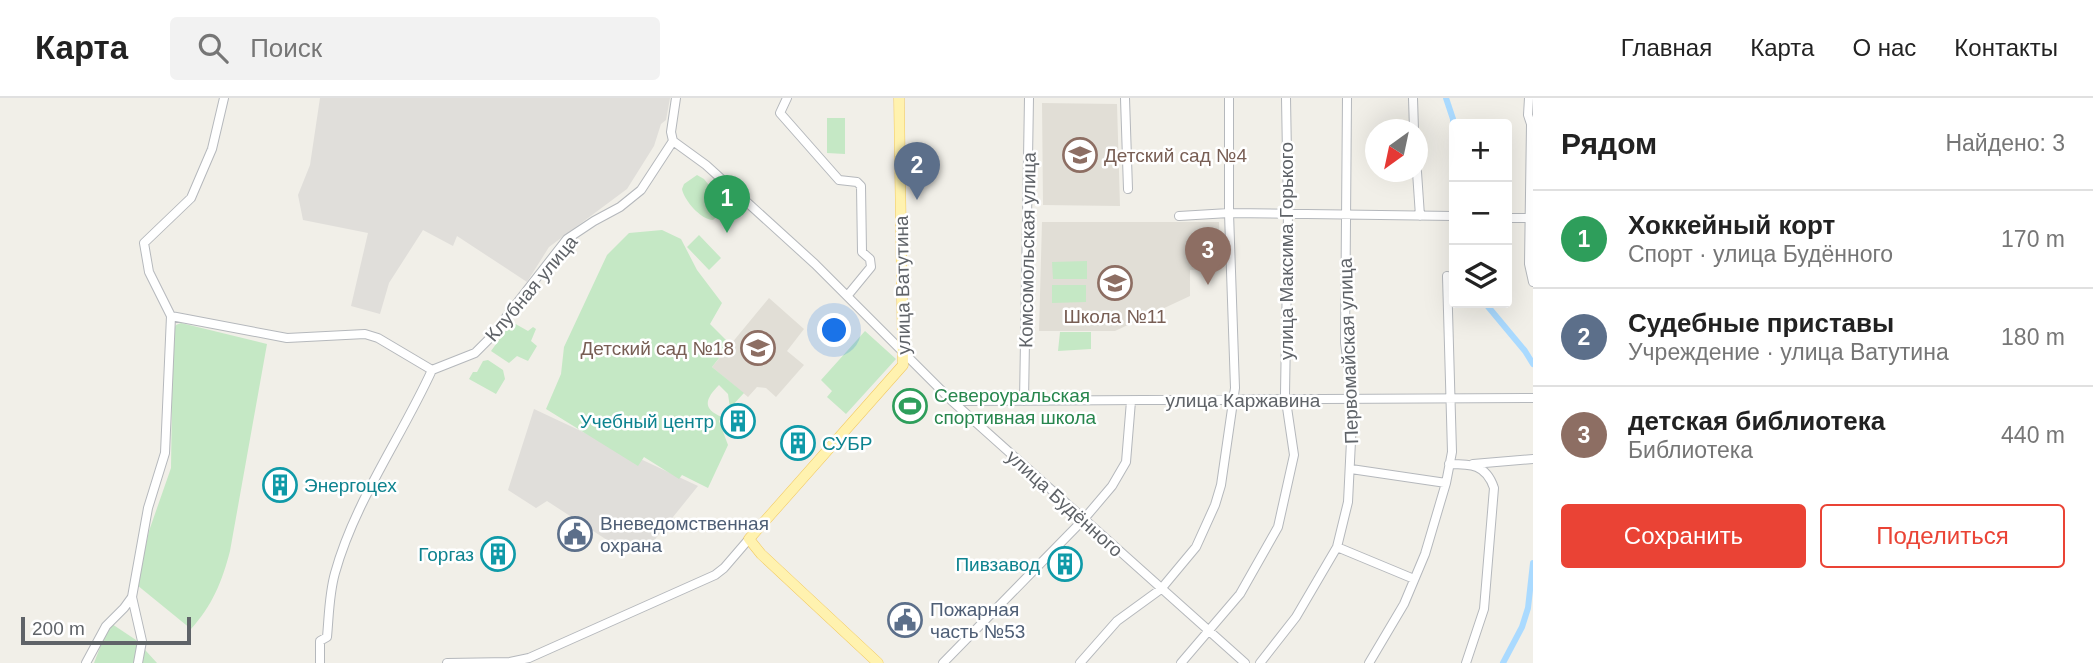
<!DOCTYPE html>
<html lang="ru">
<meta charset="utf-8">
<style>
body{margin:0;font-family:Arial,sans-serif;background:#f2f2f2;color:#222}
.controls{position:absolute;right:21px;top:21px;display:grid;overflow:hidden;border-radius:7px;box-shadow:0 7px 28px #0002}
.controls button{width:63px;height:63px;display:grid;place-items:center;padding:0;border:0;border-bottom:2px solid #e0e0e0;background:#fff;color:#222;font:35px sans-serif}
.compass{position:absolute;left:1365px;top:21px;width:63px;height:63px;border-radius:50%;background:#fff;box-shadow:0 7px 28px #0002;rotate:213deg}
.scale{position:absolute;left:21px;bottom:18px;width:170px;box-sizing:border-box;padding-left:7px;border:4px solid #5f6368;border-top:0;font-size:19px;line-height:24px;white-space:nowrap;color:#5f6368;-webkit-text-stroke:5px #fff;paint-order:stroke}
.you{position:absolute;left:835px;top:233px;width:24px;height:24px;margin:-18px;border:5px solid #fff;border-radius:50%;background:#1a73e8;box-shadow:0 0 0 10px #1a73e833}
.badge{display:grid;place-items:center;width:46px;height:46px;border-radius:50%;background:#ea4335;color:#fff;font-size:23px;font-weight:700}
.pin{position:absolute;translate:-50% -58px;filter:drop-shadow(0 2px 4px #0008)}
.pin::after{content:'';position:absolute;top:37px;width:24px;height:21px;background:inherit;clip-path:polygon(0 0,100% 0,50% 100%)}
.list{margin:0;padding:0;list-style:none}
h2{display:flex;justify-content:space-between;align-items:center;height:91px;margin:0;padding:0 28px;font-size:30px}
h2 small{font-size:23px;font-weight:400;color:#767676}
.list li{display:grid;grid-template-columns:46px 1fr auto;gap:21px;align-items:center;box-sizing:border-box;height:98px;padding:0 28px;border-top:2px solid #e0e0e0}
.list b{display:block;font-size:26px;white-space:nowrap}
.list p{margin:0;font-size:23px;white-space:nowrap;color:#767676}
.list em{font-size:23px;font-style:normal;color:#767676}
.actions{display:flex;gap:14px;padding:21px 28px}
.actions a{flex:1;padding:16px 0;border:2px solid #ea4335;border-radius:7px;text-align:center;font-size:24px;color:#ea4335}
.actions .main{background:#ea4335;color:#fff}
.icon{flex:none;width:38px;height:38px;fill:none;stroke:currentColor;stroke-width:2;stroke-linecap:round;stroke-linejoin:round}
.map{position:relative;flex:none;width:1533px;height:565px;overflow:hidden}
header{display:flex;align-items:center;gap:42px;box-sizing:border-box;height:98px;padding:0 35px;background:#fff;border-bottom:2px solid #e0e0e0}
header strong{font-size:33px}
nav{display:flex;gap:38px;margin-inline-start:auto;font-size:24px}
.search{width:490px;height:63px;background:#f2f2f2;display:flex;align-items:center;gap:18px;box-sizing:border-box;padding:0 24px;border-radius:7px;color:#767676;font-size:26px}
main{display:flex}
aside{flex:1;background:#fff}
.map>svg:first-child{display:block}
.industrial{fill:#e0deda}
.education{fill:#e1ded6}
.green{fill:#c5e8c5}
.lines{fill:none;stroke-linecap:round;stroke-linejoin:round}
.canal{stroke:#aadaff;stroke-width:6}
.minor-casing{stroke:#b5b8bc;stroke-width:10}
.major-casing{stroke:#f2c960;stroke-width:11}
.minor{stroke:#fff;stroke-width:8}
.major{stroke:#fff2af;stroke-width:10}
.labels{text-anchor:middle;stroke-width:5;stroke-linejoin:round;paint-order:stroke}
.education-label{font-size:19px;fill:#785e54;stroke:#fff;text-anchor:start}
.street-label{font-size:19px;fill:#5f6368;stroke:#fff}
.leisure-label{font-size:19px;fill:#27864d;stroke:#fff;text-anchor:start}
.culture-label{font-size:19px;fill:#0d838f;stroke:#fff;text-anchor:end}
.service-label{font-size:19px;fill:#4e5e75;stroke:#fff;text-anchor:start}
</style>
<header>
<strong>Карта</strong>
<div class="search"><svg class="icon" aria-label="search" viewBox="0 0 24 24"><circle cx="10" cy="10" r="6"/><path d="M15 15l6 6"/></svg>Поиск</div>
<nav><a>Главная</a><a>Карта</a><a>О нас</a><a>Контакты</a></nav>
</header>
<main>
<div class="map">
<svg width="1533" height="565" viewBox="0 0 1533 565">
<rect width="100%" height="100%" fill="#f1efe8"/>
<!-- industrial -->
<path class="industrial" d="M320 0H670L666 22 661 26 654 48 627 91 549 149 527 184 457 138 453 148 423 132 389 185 380 216 351 208 368 135 303 122 298 97 310 67Z
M534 311 698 388 644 455 607 442 547 403 536 410 508 392Z"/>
<!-- education -->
<path class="education" d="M1042 5 1117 6 1120 108 1043 107Z
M1042 124H1219L1220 171 1190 172V198L1115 233H1039Z
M769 200 804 231 787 253 804 267 776 299 766 290 757 289 748 299 712 269Z"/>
<!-- green -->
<path class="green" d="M827 20H845V56L827 55Z
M697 77 704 81 725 107 724 112 713 122C701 122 684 102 682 91L684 86Z
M662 132 681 141 697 172 722 205 710 226 730 246 712 269 744 295 730 310 728 296 719 287C706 300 701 311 722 319L719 323 728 347 708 390 682 377 679 381 644 359 638 368 546 311 561 276 564 249 607 157 629 135Z
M699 137 721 160 709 172 687 149Z
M1087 163V181H1053L1052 164Z
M1052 187H1086V204L1052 205Z
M512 224 528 233 533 229 536 231 531 243 537 248 528 263 517 258 509 265 491 253Z
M181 225 267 246 230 453C222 484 212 508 191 531L137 487 149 433 171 370 173 233 176 227Z
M865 233 896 261 846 316 827 299 832 293 821 282Z
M1060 234H1091V251L1058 253Z
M488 262 503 272 505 281 496 296 469 281 473 274H477L483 263Z
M112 526 136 542 157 565H94L104 539Z"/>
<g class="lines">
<!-- canal -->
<path class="canal" d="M1446 0 1453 21 1454 106
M1485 205 1525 253 1533 266
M1503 565 1522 529 1528 510 1533 465"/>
<!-- minor casing -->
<g class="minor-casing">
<path id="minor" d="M787 0 780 15 839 82 857 84 861 88 862 154 870 161 871 169 848 197
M1125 0 1128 91
M1413 0 1414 32
M1529 0 1528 17 1531 26 1529 166 1533 184
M673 43 706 67 815 166 952 303 1245 565
M1417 74 1420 118
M1179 118 1229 115 1454 118
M1507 120H1529
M171 218 287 240 365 236 378 240 432 272 475 255 489 241 567 141 594 123 620 109 641 92 673 43 671 34 676 0
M952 303 1533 300
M1024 303 1029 0
M1449 366C1471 366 1486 366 1494 390L1484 511 1466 565
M1473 366 1533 361
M1351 371 1446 385
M1337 449 1414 481
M132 499 142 543 138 565
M86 565 106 528 124 510 132 499 148 410 165 355 171 218 149 174 144 145 191 100 212 51 224 0
M320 565V543L327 539C329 518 329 496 335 475 355 403 401 340 432 272
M447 565 510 564 529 560 715 477 724 470 749 441
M943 565 1084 421 1112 388 1126 364 1131 303
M1080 565 1117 523 1161 491 1196 449 1215 407 1221 387 1235 290 1229 115V0
M1181 565 1240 496 1278 429 1294 357 1285 296 1288 115 1286 0
M1260 565 1296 519 1337 449 1348 404 1353 302 1345 245 1347 0
M1369 565 1404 506 1425 456 1446 385 1452 354 1447 178"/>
</g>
<!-- major casing -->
<g class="major-casing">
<path id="major" d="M878 565 761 456 749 441 903 267 899 0"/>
</g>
<!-- minor -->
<use href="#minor" class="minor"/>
<!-- major -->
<use href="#major" class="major"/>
</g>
<!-- icons -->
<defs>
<g id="school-ring" transform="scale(1.75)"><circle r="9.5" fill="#fff" stroke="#8d6e63" stroke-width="1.5"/><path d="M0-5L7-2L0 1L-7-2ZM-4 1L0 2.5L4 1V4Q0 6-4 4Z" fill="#8d6e63"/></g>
<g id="stadium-ring" transform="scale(1.75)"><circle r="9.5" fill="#fff" stroke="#2e9e5b" stroke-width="1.5"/><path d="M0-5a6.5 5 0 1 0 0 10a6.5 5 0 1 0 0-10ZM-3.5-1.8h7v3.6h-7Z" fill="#2e9e5b"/></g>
<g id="building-ring" transform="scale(1.75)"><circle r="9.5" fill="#fff" stroke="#0f9aa8" stroke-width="1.5"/><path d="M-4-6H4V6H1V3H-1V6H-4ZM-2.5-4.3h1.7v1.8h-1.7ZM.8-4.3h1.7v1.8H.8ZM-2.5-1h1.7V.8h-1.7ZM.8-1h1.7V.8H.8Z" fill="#0f9aa8"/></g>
<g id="civic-ring" transform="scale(1.75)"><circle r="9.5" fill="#fff" stroke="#5c6f8a" stroke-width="1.5"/><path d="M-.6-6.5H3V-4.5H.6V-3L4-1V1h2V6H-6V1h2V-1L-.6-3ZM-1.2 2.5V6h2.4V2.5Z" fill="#5c6f8a"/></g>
</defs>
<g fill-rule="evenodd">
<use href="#school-ring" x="1080" y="57"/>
<use href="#school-ring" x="1115" y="185"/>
<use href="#school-ring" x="758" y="250"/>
<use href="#stadium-ring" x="910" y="308"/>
<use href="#building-ring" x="738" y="323"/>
<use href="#building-ring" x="798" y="345"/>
<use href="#building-ring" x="280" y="387"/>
<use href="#civic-ring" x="575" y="436"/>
<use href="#building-ring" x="498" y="456"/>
<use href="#building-ring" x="1065" y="466"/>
<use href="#civic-ring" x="905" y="522"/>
</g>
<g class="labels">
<!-- education labels -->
<g class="education-label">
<text x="1104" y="64">Детский сад №4</text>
<text x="1115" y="225" text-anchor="middle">Школа №11</text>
<text x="734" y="257" text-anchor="end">Детский сад №18</text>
</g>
<!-- street labels -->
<g class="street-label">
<text transform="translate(1027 152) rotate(-89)" y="7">Комсомольская улица</text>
<text transform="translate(1286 153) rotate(-90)" y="7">улица Максима Горького</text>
<text transform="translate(902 187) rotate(-91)" y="7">улица Ватутина</text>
<text transform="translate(531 190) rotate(-50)" y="7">Клубная улица</text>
<text transform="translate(1348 253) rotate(-92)" y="7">Первомайская улица</text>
<text x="1243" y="309">улица Каржавина</text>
<text transform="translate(1065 405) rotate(42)" y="7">улица Будённого</text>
</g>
<!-- leisure labels -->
<g class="leisure-label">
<text x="934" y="304">Североуральская<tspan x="934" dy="22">спортивная школа</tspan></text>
</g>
<!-- culture labels -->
<g class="culture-label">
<text x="714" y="330">Учебный центр</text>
<text x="822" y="352" text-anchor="start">СУБР</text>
<text x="304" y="394" text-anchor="start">Энергоцех</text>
<text x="474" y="463">Горгаз</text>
<text x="1040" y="473">Пивзавод</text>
</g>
<!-- service labels -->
<g class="service-label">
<text x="600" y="432">Вневедомственная<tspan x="600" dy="22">охрана</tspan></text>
<text x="930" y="518">Пожарная<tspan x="930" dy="22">часть №53</tspan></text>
</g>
</g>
</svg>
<div class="controls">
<button>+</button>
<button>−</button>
<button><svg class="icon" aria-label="layers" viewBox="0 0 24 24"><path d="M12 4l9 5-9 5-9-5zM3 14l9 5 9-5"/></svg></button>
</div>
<svg class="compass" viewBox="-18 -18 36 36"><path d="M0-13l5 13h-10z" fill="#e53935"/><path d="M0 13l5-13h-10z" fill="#767676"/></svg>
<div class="scale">200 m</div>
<div class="you"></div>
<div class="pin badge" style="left:727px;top:135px;background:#2e9e5b">1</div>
<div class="pin badge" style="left:917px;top:102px;background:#5c6f8a">2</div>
<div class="pin badge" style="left:1208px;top:187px;background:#8d6e63">3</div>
</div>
<aside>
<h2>Рядом<small>Найдено: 3</small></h2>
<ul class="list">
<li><span class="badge" style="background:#2e9e5b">1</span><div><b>Хоккейный корт</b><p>Спорт · улица Будённого</p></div><em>170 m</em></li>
<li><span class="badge" style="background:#5c6f8a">2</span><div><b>Судебные приставы</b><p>Учреждение · улица Ватутина</p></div><em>180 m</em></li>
<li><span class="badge" style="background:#8d6e63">3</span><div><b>детская библиотека</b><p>Библиотека</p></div><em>440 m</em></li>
</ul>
<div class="actions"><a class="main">Сохранить</a><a>Поделиться</a></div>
</aside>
</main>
